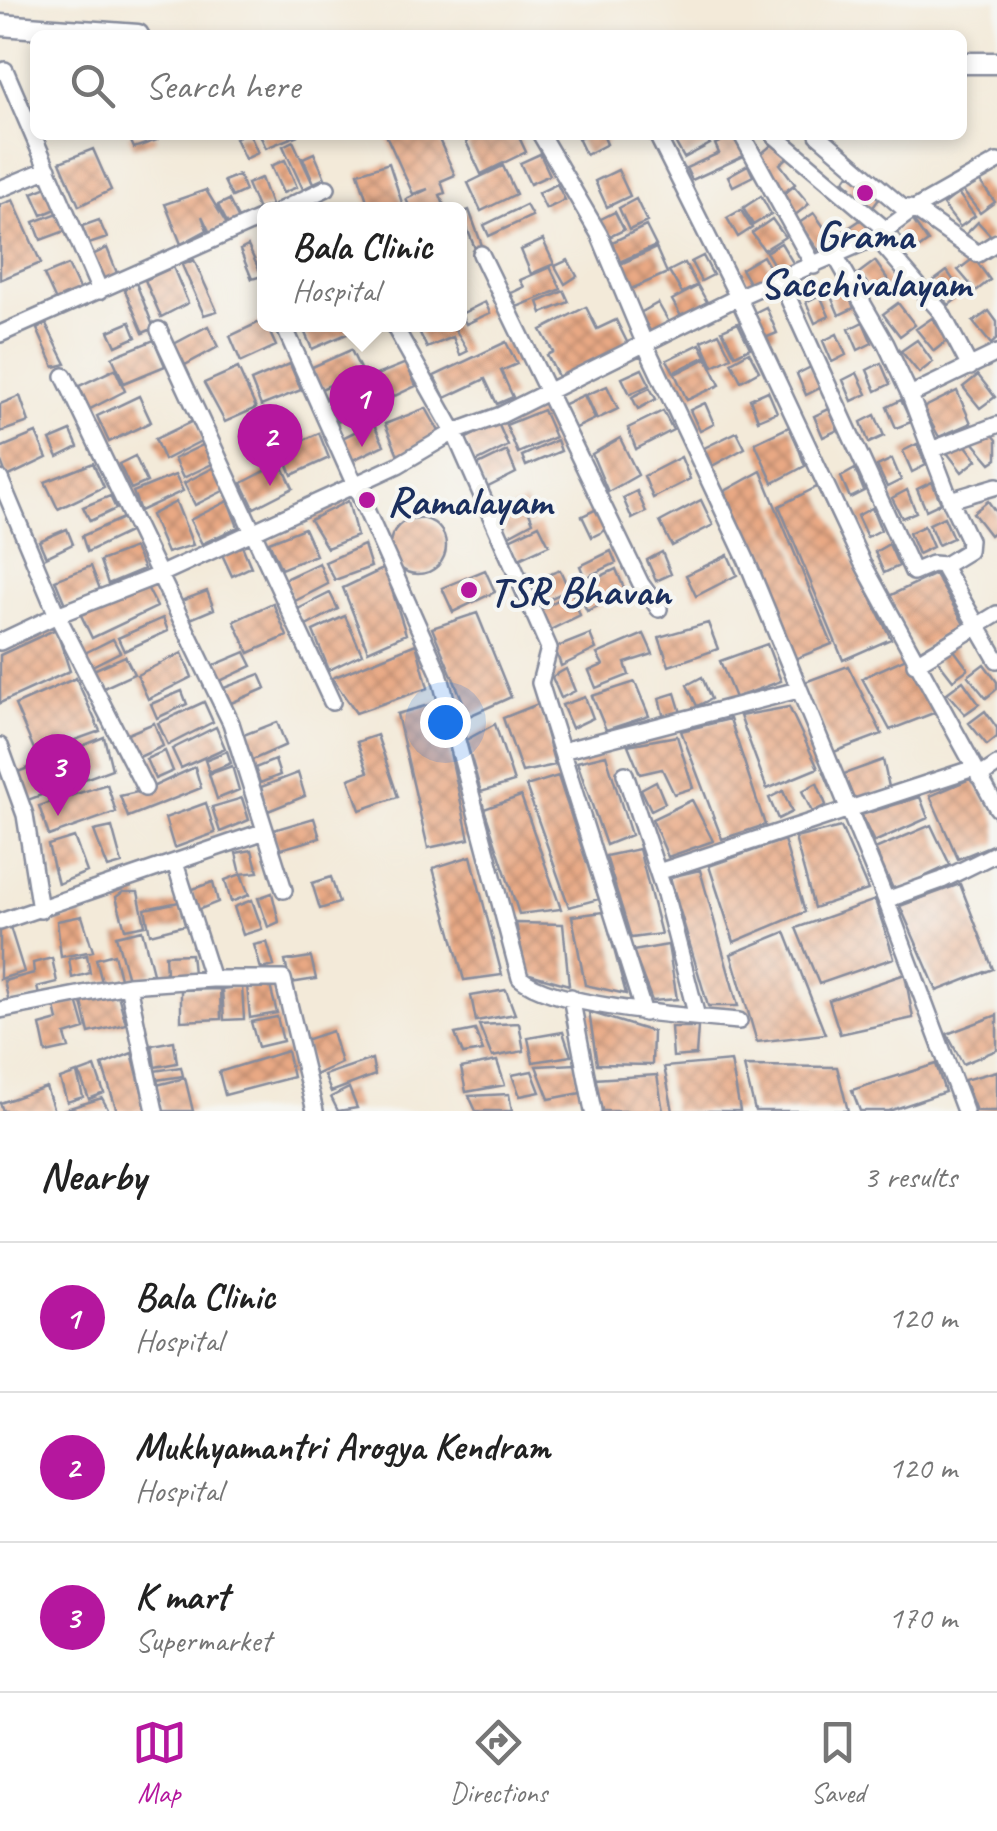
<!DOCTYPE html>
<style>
body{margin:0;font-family:Caveat,sans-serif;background:#f6f6f6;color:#222}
.you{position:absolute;left:445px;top:722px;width:35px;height:35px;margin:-25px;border:8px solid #fff;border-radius:50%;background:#1a73e8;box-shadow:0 0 0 15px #1a73e833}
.badge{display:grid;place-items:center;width:65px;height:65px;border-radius:50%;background:#b5179e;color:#fff;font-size:32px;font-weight:700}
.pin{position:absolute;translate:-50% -82px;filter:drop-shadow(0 2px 5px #0008)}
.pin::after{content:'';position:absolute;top:52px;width:35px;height:30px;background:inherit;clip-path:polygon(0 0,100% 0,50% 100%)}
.popup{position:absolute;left:257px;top:202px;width:210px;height:130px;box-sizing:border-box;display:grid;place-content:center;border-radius:15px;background:#fff;filter:drop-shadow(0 2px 8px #0005);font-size:32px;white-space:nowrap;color:#767676}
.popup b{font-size:38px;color:#222}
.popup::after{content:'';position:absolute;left:50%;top:100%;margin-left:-20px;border:20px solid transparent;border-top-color:#fff}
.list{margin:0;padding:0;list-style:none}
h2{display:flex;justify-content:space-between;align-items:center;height:130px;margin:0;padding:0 40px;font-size:42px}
h2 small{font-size:32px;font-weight:400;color:#767676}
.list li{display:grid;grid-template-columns:65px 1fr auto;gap:30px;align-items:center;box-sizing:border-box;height:150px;padding:0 40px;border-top:2px solid #e0e0e0}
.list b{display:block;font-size:38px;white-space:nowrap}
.list p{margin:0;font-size:32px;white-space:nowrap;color:#767676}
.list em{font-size:32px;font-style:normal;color:#767676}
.icon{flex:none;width:55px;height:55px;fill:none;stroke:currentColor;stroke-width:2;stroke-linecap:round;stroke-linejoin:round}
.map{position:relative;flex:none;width:997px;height:1111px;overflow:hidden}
.search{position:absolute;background:#fff;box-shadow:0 5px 15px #0003;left:30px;right:30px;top:30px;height:110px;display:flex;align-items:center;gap:25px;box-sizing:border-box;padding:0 35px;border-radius:15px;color:#767676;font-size:38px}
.sheet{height:580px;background:#fff}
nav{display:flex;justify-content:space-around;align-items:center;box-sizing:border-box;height:140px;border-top:2px solid #e0e0e0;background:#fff;font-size:28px;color:#767676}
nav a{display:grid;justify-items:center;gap:5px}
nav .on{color:#b5179e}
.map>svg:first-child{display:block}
.building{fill:url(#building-cross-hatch)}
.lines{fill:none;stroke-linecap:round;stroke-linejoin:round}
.minor-casing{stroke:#878c9c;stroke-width:20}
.tertiary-casing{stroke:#878c9c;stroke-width:25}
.minor{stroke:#fff;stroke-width:15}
.tertiary{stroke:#fff;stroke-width:20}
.poi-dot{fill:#b5179e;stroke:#f6f6f2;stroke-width:4}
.labels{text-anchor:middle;stroke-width:8;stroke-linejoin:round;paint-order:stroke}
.poi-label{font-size:42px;font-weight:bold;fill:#1b2f5e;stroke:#f6f6f2;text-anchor:start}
</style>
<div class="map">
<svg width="997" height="1111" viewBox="0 0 997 1111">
<defs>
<pattern id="building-cross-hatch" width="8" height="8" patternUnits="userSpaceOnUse" patternTransform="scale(2.5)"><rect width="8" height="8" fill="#e9a984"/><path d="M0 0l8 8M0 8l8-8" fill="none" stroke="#bc8a6f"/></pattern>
</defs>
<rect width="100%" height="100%" fill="#f6f6f2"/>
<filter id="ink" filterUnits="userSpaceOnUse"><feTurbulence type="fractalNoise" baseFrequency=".01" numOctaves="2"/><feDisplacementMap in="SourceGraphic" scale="20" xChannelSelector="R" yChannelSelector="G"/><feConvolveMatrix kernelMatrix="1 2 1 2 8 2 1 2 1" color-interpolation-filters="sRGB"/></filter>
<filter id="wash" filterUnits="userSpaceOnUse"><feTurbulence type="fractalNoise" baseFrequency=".0048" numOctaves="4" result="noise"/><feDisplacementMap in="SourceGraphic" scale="40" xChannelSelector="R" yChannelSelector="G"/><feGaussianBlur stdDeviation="2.25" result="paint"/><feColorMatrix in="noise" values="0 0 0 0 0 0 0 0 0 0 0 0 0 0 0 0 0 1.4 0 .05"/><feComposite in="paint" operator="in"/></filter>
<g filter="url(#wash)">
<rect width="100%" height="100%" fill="#f3ead9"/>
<g id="blocks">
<!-- building -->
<path class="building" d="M128 135H156L157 140 134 148Z
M241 135H250L258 153 245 159 235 138Z
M260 135H298L266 148Z
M386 135H437L455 175 441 181 445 193 440 195 446 210H411L406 199 428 189 413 194Z
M463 135H518L526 152 481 174Z
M585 135H603L607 144 586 155 578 138Z
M679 135H704L710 144 684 158 673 138Z
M734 135 746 155 692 180 686 168 719 153 715 144Z
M293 141 313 184 303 189 283 146Z
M774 143 787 158 780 164 795 184 783 193 755 159Z
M93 149 111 190 79 206 60 162Z
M314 153 325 178 314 183 303 158Z
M540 154 550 175 530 184 520 163Z
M285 160 297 187 283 193 271 166Z
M389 163 404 209 370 210 358 173Z
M748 165 753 176 733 186 728 176Z
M503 166 516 194 481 211 468 183Z
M618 170 630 196 607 207 595 181Z
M849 174 882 195 871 210 847 192 851 187 844 181Z
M239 175 245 191 232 197 224 181Z
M261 178 271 205 258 210 247 184Z
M978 179 995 202 980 213 963 191Z
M557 184 565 200 546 209 538 193Z
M794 186 809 204 794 216 780 197Z
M47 187 56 209 42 215 32 193Z
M206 190 228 226 210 233 202 216 207 230 181 244 165 204Z
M958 193 975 216 960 227 943 205Z
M761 196 771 214 753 225 743 208Z
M636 199 647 222 629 230 619 208Z
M13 200 41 263 0 280V205Z
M229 200 240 222 229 226 218 205Z
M526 205 532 216 489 236 484 225Z
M469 210 483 248 476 251 461 213Z
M741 210 752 228 738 237 727 218Z
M615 212 624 230 607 238 599 220Z
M58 213 65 231 41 240 34 222Z
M814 213 833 240 818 250 799 223Z
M865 217 874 229 846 247 838 235Z
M772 219 785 237 764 250 752 233Z
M912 219 928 242 914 252 896 231Z
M99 220 107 238 89 244 82 226Z
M978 222 992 237 980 247 966 234Z
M646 226 656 246 617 263 608 244Z
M543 240 554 264 531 274 521 250Z
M781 243 795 266 780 275 766 252Z
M248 246 262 276 252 279 240 250Z
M107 248 119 278 102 283 90 256Z
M656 248 667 273 629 290 618 265Z
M703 256 713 275 701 281 691 262Z
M763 256 774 275 752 288 741 269Z
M974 258 990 280 976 291 958 270Z
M194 260 217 311 204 315 182 265Z
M568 260 577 276 565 284 555 266Z
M875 261 891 284 876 295 859 273Z
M685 263 697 285 682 293 669 271Z
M68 265 81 293 57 303 44 275Z
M173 267 188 303 161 317 145 280Z
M550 267 561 289 517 307 511 293 524 287 520 280Z
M947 271 963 294 949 305 931 283Z
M136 283 154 328 143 333 124 288Z
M698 286 707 302 681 316 672 300Z
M845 287 854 308 839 315 830 294Z
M564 291 569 302 542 313 538 302Z
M820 295 829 316 815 323 806 302Z
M485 302 490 313 466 324 461 314Z
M658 303 670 324 652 334 640 313Z
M898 303 915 325 900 336 883 314Z
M586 307 597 329 616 320 629 346 560 380 547 355 553 352 541 330Z
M766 307 777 333 765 338 754 313Z
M989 311 997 322V339L991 344 973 322Z
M932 318 948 340 934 351 916 329Z
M264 320 276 346 241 362 230 336Z
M130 322 136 337 116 346 109 331Z
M863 322 872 343 858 350 849 329Z
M738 323 750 348 735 355 722 330Z
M46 324 66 364 54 367 37 329Z
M307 324H346L349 333 312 349 302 326Z
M428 324H452L468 351 460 355 453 337 427 348 418 329Z
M208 326 218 347 185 365 174 344Z
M719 333 731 357 713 366 702 341Z
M837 334 846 355 832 362 823 341Z
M154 340 165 366 124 383 112 357Z
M917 340 933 362 919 373 901 351Z
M506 342 517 364 501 371 513 397 497 404 485 379 445 398 434 376Z
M700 344 706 356 674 372 667 360Z
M351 350 361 371 319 390 310 368Z
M749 352 759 371 741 381 731 362Z
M707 358 720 385 687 400 675 374Z
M406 363 416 386 386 400 374 376Z
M881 363 890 384 876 391 867 370Z
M290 364 301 390 261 406 251 381Z
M811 367 820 388 806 395 797 374Z
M238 368 256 408 225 422 204 383Z
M115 369 125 391 90 409 79 386Z
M642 369 650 385 630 394 622 378Z
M857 373 867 394 852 401 843 380Z
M978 375 995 397 980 408 963 387Z
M367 381 376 405 337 422 328 399Z
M607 386 618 409 597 419 586 395Z
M650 388 656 399 638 409 632 397Z
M768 391 777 412 758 420 750 399Z
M957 391 971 423 939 437 923 408Z
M584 395 595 419 574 429 562 405Z
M20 396 29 422 0 432V404Z
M139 396 151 422 109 442 97 416Z
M901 400 911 422 896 428 887 407Z
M705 403 714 424 700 431 690 410Z
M426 408 441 435 398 455 385 424Z
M829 409 838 430 823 437 814 416Z
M543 410 555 437 518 453 506 425Z
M663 411 673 430 636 449 628 428Z
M875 415 884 436 869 443 861 422Z
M195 420 203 440 164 460 155 439Z
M373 423 384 445 353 460 342 438Z
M498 423 508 446 474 463 465 439Z
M791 426 805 466 773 483 755 443Z
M989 430 997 440V459L991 463 973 442Z
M71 431 78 447 58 457 50 440Z
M737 432 745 448 712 466 704 448Z
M36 433 47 458 7 477 0 459V448Z
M319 433 329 458 292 475 282 450Z
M620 438 638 475 608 492 592 454Z
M960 438 977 460 962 472 945 450Z
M557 440 561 451 526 466 522 456Z
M207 443 216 462 183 478 174 459Z
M917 444 926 465 912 472 903 451Z
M507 451 516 473 486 488 476 466Z
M135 456 147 482 131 489 119 464Z
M681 457 690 479 653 498 644 476Z
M892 459 901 480 887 487 877 466Z
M93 463 104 487 58 509 45 482Z
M281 463 293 488 254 508 242 483Z
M217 466 227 489 195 505 184 483Z
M855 469 864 491 850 498 841 477Z
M761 471 832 644 795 659 725 491Z
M175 475 183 491 140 511 133 492Z
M932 482 941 503 926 510 917 489Z
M817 487 891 639 843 660 779 506Z
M907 490 916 512 902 518 892 498Z
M637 491 646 512 632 519 623 498Z
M110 496 116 509 90 521 83 507Z
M701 500 713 525 672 546 660 522Z
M228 501 238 527 202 544 190 520Z
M348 501 357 536 327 548 310 520Z
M988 501 997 514V530L990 535 973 513Z
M176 502 193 545 167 553 151 515Z
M525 502 533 522 507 536 498 515Z
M872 508 881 530 867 537 857 516Z
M597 509 606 530 592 537 582 516Z
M944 517 953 538 938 545 929 524Z
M390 546a28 28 0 1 1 56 0a28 28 0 1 1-56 0Z
M123 518 129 532 87 552 82 536Z
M539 525 549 545 519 559 509 539Z
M924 526 933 547 918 554 909 533Z
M304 528 316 555 281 569 269 542Z
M67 529 73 544 46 557 39 541Z
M240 541 251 567 232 576 220 550Z
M889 544 899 566 884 573 875 552Z
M364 545 371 567 335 580 325 562Z
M134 548 144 569 108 584 100 561Z
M611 551 616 563 585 578 580 566Z
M662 552 671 574 656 581 647 560Z
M728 555 737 575 696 596 686 575Z
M319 563 328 584 293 602 285 579Z
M91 566 100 589 65 604 55 580Z
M385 568 406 634 368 651 343 588Z
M616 569 626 593 587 611 576 588Z
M485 570 495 592 453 612 442 588Z
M560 570 569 590 536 605 528 583Z
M935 574 964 624 920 650 889 596Z
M145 583 157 607 92 638 80 613Z
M207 591 214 609 188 620 181 601Z
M572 592 580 615 546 632 538 611Z
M330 593 338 609 306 626 298 609Z
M273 603 287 636 249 653 234 621Z
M477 613 511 697 469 716 432 628Z
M345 616 362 654 329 670 313 631Z
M163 618 168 631 124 651 118 638Z
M708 623 718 649 669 666 659 637Z
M56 629 70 671 0 703V655Z
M590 634 596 649 561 666 555 648Z
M644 634 653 654 625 663 629 675 596 688 589 671 603 665 597 654Z
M113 639 120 652 90 667 83 654Z
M416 644 428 688 356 713 332 678Z
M767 644 781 681 735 698 720 661Z
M951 646 968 669 953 680 936 658Z
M245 652 252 666 218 682 212 666Z
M182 653 192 677 148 699 137 675Z
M125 656 134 674 99 690 91 671Z
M906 658 936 712 890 730 862 678Z
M984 664 997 682V689L986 698 968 676Z
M848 666 882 734 834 752 805 682Z
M566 669 575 691 561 698 552 677Z
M260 674 266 688 231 703 224 688Z
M702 677 711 699 697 706 687 685Z
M76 678 100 731 36 754 15 705Z
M963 681 979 704 965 714 947 693Z
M635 682 649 716 606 730 592 696Z
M182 691 187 704 157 718 151 704Z
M675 693 681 713 664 718 659 698Z
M585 697 593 718 572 728 562 705Z
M204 702 213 722 168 745 158 723Z
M439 702 469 839 428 848 397 714Z
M538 704 555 765 522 772 503 718Z
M789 707 818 768 767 789 740 716Z
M985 711 997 728V737L987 745 969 723Z
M730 719 765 825 722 839 681 731Z
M277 722 286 745 250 761 241 736Z
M154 723 163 746 135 759 123 736Z
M495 724 514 782 481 792 466 740Z
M216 727 225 748 181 768 172 749Z
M377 735 398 797 360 810 349 779 368 772 357 742Z
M677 736 693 788 674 794 662 769 640 774 628 745Z
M104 737 112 769 28 800 18 772Z
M165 751 173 771 155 779 146 759Z
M227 751 231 763 209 772 205 760Z
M606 755 631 835 606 845 577 762Z
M275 760 280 775 260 783 255 768Z
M883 760 889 787 854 802 844 774Z
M232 766 239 790 217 799 209 774Z
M195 767 201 788 128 817 120 796 146 790Z
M298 773 305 796 268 811 261 787Z
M558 776 599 899 569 907 526 786Z
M972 778 997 822V843L958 859 930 796Z
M656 781 665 803 651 810 641 789Z
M817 783 826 805 812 812 802 791Z
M107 784 116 812 49 836 39 806Z
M783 791 792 812 778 819 769 798Z
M521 796 561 909 519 914 484 809Z
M920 797 928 818 874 842 861 815Z
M242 798 249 820 220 832 212 807Z
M692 800 713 841 668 857 652 819Z
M206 803 215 833 174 848 165 818Z
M314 818 320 838 277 850 270 831Z
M931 825 950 865 894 891 875 849Z
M112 827 122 864 108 868 94 831Z
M841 827 868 890 814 908 795 838Z
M74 837 87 872 58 884 48 845Z
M784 840 805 912 734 942 709 866Z
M639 849 661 934 631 938 606 856Z
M252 850 258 872 241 874 236 853Z
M471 856 502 975 464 980 433 868Z
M700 870 738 1006H708L670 877Z
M241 874 249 895 231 902 225 880Z
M331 877 339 903 320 909 312 883Z
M213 882 218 902 198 910 190 890Z
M960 884 993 969 937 991 900 906Z
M123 892H138L145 925 125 929 116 897Z
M272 893 279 922 268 927 258 898Z
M252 900 262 929 243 935 234 907Z
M875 900 894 958 819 984 796 928Z
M179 902 185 925 150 934 145 909Z
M604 912 626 994 585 985 572 916Z
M82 916 93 951 61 957 57 921Z
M516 923 563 924 569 985 526 973Z
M10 927 24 972 0 979V930Z
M142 930 153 973 128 979 116 936Z
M785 932 825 1034 757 1042 731 954Z
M267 942 274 966 261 969 254 945Z
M668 945 677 999 652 1001 633 951Z
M114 954 120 978 102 982 96 959Z
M191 954 193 973 166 974 165 955Z
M87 955 90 973 72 978 69 959Z
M311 957 316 979 290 983 285 961Z
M52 958 57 982 37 987 39 995 9 1002 4 981 34 973 33 963Z
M905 974 913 1018 840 1034 829 1000Z
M242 986 244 1019 224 1020 222 989Z
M247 986H270L277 1013 250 1018Z
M220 989 221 1019 181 1021V990Z
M506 990 515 1014 476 1021 471 996Z
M117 991 126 1024 89 1033 81 998Z
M77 1001 85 1029 65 1035 69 1048 46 1053 40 1025 58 1020 55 1007Z
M589 1012 653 1032 652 1065 597 1064Z
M997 1015V1050L963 1064 947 1034Z
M277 1017 283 1041 258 1047 251 1022Z
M519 1023 524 1051 492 1057 479 1025Z
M671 1027H698L696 1055 673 1057Z
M475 1030 483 1051 463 1054 455 1034Z
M332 1031 341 1063 315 1075 302 1041Z
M563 1032 571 1056 533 1062 528 1038Z
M174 1041 177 1063 155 1067 152 1045Z
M287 1051 293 1077 225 1095 219 1072Z
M132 1053 147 1111H117L102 1065Z
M372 1059 375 1075 331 1092 324 1075Z
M497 1061 505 1085 466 1092 461 1068Z
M731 1061 740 1111H673L664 1067Z
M576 1064 581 1093 549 1099 536 1066Z
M936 1064 945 1092 889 1111H860L852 1090Z
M744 1066 837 1067 848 1111H755Z
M95 1067 104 1093 89 1099 79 1073Z
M181 1067 183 1076 156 1080 154 1071Z
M532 1071 540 1092 520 1096 512 1075Z
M997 1071V1111H976L964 1080Z
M77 1073 83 1097 67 1102 60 1079Z
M657 1075 663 1111H602L594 1079Z
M185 1078 193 1111H163L157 1085Z
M46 1087 54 1111H3L0 1103Z
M349 1088 357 1108 338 1111 331 1097Z
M509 1094 512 1111H476L469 1096Z
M102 1098 109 1111H63V1110Z"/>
</g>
</g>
<g filter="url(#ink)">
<use href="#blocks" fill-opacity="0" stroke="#878c9c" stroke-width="2.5"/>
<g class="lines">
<!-- minor casing -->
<g class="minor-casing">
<path id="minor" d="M5 70 100 291
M541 135 599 234 644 342 746 559 886 900 965 1111
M657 135 738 297 862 562 997 808
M742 135 814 266
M774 135 886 230
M997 162 914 209 978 254 997 242
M0 189 48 169
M281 210 327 188
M876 237 941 312 970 367
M481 254 641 584 659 609
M836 257 886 344 910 395 950 500 969 540 968 551 945 565V570L997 660
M780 280 913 572 932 564 945 565
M283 324 439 673 520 978C553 1007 692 1017 739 1021
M393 324 454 432 549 648 540 683 644 1013
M159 330 332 702
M0 334 264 217
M64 376 231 723 284 890
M910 395 997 353
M931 450 997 425
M0 479 57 615 145 788
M950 500 997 486
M0 642 57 615 159 575 398 465 454 432 501 415 738 297 876 237 914 209 902 207 818 135
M915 664 997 614
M0 746 25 815 40 910
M562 751 798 690
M625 774 665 894 697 1017
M979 777 997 765
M175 863 212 979
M658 872 974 768
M886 900 942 880 997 853
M0 922 265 831
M128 985 155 1111
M571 997 593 1111
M0 1010 128 985 212 979H283L315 1111"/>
</g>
<!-- tertiary casing -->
<g class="tertiary-casing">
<path id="tertiary" d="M0 25 138 35
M962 63H997"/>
</g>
<!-- minor -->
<use href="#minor" class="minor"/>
<!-- tertiary -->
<use href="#tertiary" class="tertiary"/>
</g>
</g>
<!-- markers -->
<g class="poi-dot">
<circle cx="865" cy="193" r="10"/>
<circle cx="367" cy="500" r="10"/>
<circle cx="469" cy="590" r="10"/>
</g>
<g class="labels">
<!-- poi labels -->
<g class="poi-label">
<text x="865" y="249" text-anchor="middle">Grama<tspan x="865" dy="48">Sacchivalayam</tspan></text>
<text x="387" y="515">Ramalayam</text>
<text x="489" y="605">TSR Bhavan</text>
</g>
</g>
</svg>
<div class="you"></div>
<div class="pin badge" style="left:362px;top:447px">1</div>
<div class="popup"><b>Bala Clinic</b>Hospital</div>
<div class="pin badge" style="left:270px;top:486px">2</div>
<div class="pin badge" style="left:58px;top:816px">3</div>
<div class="search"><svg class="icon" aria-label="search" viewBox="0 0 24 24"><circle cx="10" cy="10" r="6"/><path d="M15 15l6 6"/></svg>Search here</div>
</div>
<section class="sheet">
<h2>Nearby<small>3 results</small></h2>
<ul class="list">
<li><span class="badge">1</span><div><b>Bala Clinic</b><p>Hospital</p></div><em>120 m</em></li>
<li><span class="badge">2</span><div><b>Mukhyamantri Arogya Kendram</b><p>Hospital</p></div><em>120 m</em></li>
<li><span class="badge">3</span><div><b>K mart</b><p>Supermarket</p></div><em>170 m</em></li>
</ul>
</section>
<nav>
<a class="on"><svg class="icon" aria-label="map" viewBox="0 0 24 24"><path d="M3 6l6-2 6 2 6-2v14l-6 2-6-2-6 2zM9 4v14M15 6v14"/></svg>Map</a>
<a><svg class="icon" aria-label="directions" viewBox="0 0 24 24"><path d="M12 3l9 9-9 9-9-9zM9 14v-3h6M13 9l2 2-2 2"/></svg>Directions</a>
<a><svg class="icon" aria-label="saved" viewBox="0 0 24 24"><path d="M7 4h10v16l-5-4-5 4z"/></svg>Saved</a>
</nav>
